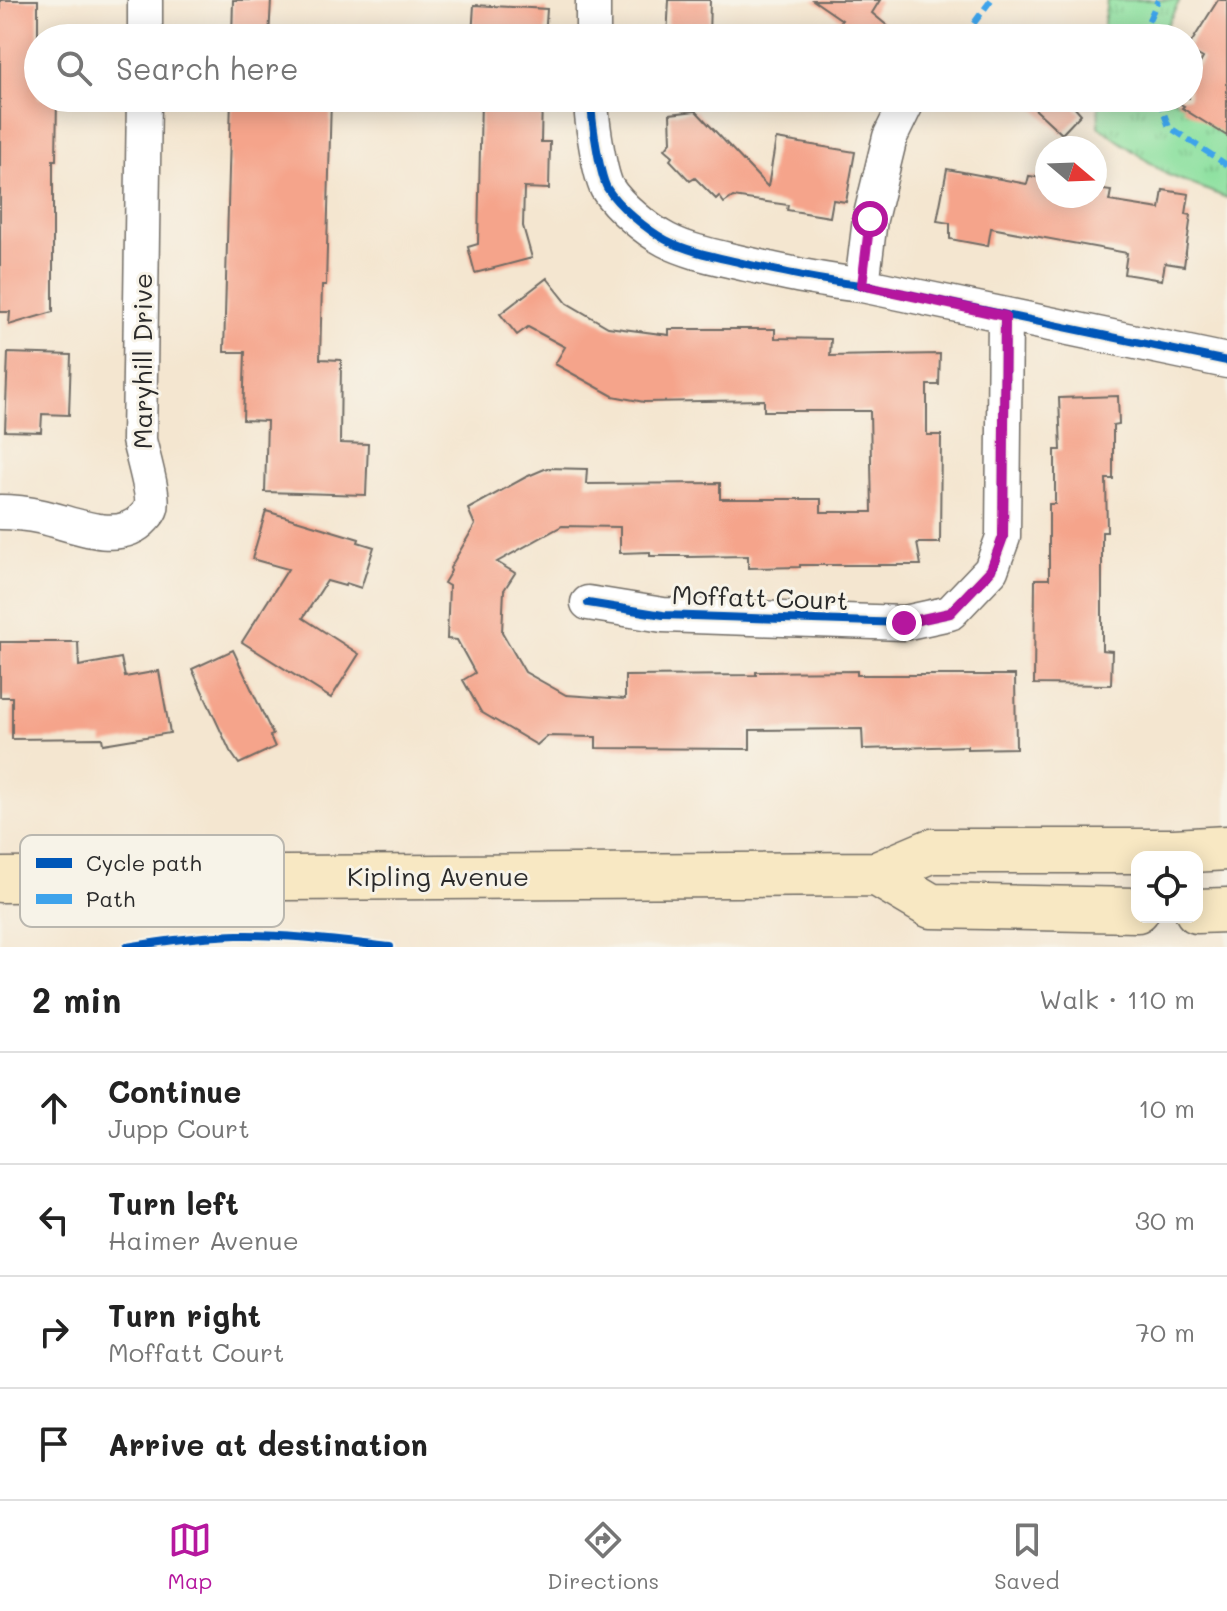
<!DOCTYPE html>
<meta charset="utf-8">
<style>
body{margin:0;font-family:Mali,sans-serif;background:#f2f2f2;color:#222}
.controls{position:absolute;right:24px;bottom:24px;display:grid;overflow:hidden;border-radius:16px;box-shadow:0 4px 20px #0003}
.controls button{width:72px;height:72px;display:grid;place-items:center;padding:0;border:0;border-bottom:2px solid #e0e0e0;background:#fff;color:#222;font:40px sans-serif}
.compass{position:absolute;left:1035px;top:136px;width:72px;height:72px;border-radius:50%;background:#fff;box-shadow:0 4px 20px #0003;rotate:109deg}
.stop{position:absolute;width:24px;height:24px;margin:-18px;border:6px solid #b5179e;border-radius:50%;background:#fff}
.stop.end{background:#b5179e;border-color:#fff;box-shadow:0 2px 8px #0008}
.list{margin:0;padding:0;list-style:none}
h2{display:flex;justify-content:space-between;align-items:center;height:104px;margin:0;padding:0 32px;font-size:34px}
h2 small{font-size:26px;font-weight:400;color:#767676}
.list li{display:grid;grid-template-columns:52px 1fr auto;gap:24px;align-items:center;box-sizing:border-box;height:112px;padding:0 32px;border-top:2px solid #e0e0e0}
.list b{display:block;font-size:30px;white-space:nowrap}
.list p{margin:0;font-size:26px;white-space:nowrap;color:#767676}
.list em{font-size:26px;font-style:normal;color:#767676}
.icon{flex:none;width:44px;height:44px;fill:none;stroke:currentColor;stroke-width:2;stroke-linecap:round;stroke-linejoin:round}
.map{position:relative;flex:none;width:1227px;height:947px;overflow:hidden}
.search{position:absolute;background:#fff;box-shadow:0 4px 20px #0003;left:24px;right:24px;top:24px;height:88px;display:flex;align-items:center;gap:20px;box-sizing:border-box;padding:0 28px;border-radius:44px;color:#767676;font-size:30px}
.sheet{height:552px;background:#fff}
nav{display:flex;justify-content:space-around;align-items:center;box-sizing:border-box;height:112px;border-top:2px solid #e0e0e0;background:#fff;font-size:22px;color:#767676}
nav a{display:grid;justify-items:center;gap:4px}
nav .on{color:#b5179e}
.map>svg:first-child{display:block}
.park{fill:url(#park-tufts);stroke:#5d8666;stroke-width:2}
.building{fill:#f5a48b}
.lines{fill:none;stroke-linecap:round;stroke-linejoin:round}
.minor-casing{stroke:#716c65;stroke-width:37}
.secondary-casing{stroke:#716c65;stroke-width:47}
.minor{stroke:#fff;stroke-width:34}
.secondary{stroke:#f8e8c3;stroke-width:44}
.quiet{stroke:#3ea3eb;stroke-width:6;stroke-dasharray:12 6;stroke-linecap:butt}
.cycleway-casing{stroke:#f7f3e8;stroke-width:13}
.cycleway{stroke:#0057b8;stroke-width:8}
.route{stroke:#b5179e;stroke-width:10}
.labels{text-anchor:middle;stroke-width:6;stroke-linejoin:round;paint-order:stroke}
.street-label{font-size:26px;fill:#2b2b2b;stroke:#f7f3e8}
.key{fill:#f7f3e8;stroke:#bab7af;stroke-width:2}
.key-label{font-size:22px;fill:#2b2b2b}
</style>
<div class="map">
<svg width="1227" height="947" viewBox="0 0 1227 947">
<defs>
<pattern id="park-tufts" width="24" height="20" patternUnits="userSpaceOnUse" patternTransform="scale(2)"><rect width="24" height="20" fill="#8fe1a1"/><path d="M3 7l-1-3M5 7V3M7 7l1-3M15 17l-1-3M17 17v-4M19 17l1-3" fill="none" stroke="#7cc18b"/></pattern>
</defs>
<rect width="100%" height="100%" fill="#f7f3e8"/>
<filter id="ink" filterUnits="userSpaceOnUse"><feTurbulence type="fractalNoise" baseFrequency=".0125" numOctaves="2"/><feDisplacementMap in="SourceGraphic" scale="16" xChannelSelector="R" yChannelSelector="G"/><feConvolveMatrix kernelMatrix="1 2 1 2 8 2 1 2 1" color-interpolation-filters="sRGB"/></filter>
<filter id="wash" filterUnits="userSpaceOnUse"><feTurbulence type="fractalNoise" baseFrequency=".006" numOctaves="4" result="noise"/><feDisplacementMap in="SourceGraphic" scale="32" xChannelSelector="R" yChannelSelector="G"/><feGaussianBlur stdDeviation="1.8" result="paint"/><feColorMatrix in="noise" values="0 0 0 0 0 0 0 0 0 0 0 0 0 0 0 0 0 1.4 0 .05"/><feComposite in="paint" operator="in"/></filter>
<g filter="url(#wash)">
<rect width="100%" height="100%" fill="#f4e6d0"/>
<!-- park -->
<path class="park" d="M1107 0H1180L1160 38H1102Z
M1098 98H1172L1227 131V198L1166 174 1099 127Z"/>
<g id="blocks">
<!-- building -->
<path class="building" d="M0 0H38V98H57L56 160H53V312L9 325 10 312H0Z
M233 0H271L269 38H232Z
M669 0H710L709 38H667Z
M813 0H880L872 13 902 38H829L842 20Z
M1218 0H1227V136L1182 108 1184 106 1177 102 1179 98H1189V82L1203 58 1189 50V46Z
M474 5 547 9 545 38 472 36Z
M231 98H331L326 285H322L320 359 341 360 340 443 368 444 366 495 265 492 267 421 243 420 245 352H224Z
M481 98H542L541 142H550L549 189 524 188 523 226 532 258 475 273 468 247 478 244Z
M1023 98H1067L1081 114 1062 134Z
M696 111 768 187 776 139 855 152 846 202 833 200 830 217 787 210 788 205 733 197 724 203 719 196 716 199 695 178 690 181 670 160 673 156 665 149 671 142 670 114Z
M947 169 1027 184 1029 176 1042 178 1043 173H1047V196H1095V180L1098 181 1096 189 1111 191 1109 201 1160 209 1163 190 1189 194 1186 214 1191 215 1184 266 1165 263 1162 280 1124 274 1127 253 991 228 988 246 950 239V223L937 221Z
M547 278 567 303 608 327 669 335V329H775V338L831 339 830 356 940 354 939 385H927V435H941L940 543H917L921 565H800V567L748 568V556L688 557V556H650V552L620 553V527L562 526 497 562 515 573 504 590 502 632 525 672 566 695 625 699V676L756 675V672L857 671V675H1015L1016 748 967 749V746L863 749 862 729 750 730V749L596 748V737L547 736 537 745 481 712 463 680 475 673 457 640 447 639 449 586 444 583 451 571 450 568 475 525 468 509 526 477 547 468 587 469 586 484 720 483V499H821V512H872L870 411H764V400L644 402 613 396 555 364 565 347 528 327 517 335 500 314Z
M8 353 71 355 69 415 42 414 41 432 5 431Z
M1118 396 1119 424 1113 425V479H1106L1107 532H1102V650L1112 651 1111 685 1034 684 1035 579H1049V504H1055V450H1061L1059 398Z
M266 511 359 539 358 542 374 547 361 588 346 583 345 586 327 581 303 618 359 654 331 698 242 642 288 569 252 559Z
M0 642H78L79 666 121 658 125 677 159 671 170 733 103 744 102 738 12 739V697H0Z
M233 650 273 735 270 736 275 747 239 764 230 751 192 669Z"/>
</g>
</g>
<g filter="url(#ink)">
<use href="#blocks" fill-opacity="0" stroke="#716c65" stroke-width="2"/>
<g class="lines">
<!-- minor casing -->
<g class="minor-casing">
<path id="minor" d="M145 38V0
M593 38V0
M591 98C591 117 599 172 607 188 618 206 647 230 666 240 689 252 717 257 742 263 782 272 821 281 862 285L1227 361
M862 285 870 219 890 137 909 98
M0 512C15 512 29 514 43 517 74 524 119 546 144 518 147 515 150 512 151 508 155 497 142 454 139 440L144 98
M588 603 663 615 904 623 950 613 991 570 1003 537 1005 316"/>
</g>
<!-- secondary casing -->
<g class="secondary-casing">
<path id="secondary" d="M877 874 931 906 1137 910
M0 880 877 874 931 851H1174L1227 848
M1197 911 1227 910"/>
</g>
<!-- minor -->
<use href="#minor" class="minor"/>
<!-- secondary -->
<use href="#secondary" class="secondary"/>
<!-- quiet -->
<path class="quiet" d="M963 38 991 0
M1148 38 1147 24 1158 0
M1158 98 1169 127 1227 165"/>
<!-- cycleway casing -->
<g class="cycleway-casing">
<path id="cycleway" d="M591 98C591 117 599 172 607 188 618 206 647 230 666 240 689 252 717 257 742 263 782 272 821 281 862 285L1227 361
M588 603 663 615 904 623 950 613 991 570 1003 537 1005 316
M127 947C163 941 200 936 237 935 288 934 339 941 390 947"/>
</g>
<!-- cycleway -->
<use href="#cycleway" class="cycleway"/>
</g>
</g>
<g class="lines" filter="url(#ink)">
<!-- route -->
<path class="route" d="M870 219 862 285 1005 316 1003 537 991 570 950 613 904 623"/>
</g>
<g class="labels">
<!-- street labels -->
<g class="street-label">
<text transform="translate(143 361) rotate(-90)" y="9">Maryhill Drive</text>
<text transform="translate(760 598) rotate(2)" y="9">Moffatt Court</text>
<text x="438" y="886">Kipling Avenue</text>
</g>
</g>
<!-- legend -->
<rect x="20" y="835" width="264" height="92" rx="12" class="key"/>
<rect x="36" y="858" width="36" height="10" fill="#0057b8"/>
<rect x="36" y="894" width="36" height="10" fill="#3ea3eb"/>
<g class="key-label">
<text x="86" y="871">Cycle path</text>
<text x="86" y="907">Path</text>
</g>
</svg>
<div class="controls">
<button><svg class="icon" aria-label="locate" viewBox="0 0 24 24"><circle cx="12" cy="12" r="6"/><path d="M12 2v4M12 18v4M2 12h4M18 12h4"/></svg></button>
</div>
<svg class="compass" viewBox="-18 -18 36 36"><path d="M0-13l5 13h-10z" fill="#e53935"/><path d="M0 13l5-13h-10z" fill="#767676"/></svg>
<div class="stop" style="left:870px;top:219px"></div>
<div class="stop end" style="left:904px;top:623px"></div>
<div class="search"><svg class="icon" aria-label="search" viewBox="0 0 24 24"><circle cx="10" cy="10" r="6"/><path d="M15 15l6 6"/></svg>Search here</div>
</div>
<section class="sheet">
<h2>2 min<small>Walk · 110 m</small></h2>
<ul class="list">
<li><svg class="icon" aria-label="ahead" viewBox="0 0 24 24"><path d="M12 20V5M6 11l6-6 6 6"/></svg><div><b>Continue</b><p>Jupp Court</p></div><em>10 m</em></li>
<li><svg class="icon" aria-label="left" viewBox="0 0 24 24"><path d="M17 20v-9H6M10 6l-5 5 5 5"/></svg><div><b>Turn left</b><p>Haimer Avenue</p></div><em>30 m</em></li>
<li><svg class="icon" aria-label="right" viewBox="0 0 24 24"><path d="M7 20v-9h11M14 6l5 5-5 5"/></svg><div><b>Turn right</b><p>Moffatt Court</p></div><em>70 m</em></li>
<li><svg class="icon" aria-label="arrive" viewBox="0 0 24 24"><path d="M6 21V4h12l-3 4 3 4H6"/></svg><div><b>Arrive at destination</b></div></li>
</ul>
</section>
<nav>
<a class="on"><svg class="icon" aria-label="map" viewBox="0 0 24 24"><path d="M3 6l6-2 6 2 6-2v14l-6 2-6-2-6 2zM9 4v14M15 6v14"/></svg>Map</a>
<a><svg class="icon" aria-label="directions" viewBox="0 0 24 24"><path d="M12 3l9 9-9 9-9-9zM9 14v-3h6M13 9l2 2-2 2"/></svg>Directions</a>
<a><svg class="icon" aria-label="saved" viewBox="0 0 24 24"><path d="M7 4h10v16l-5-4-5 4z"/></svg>Saved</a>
</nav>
